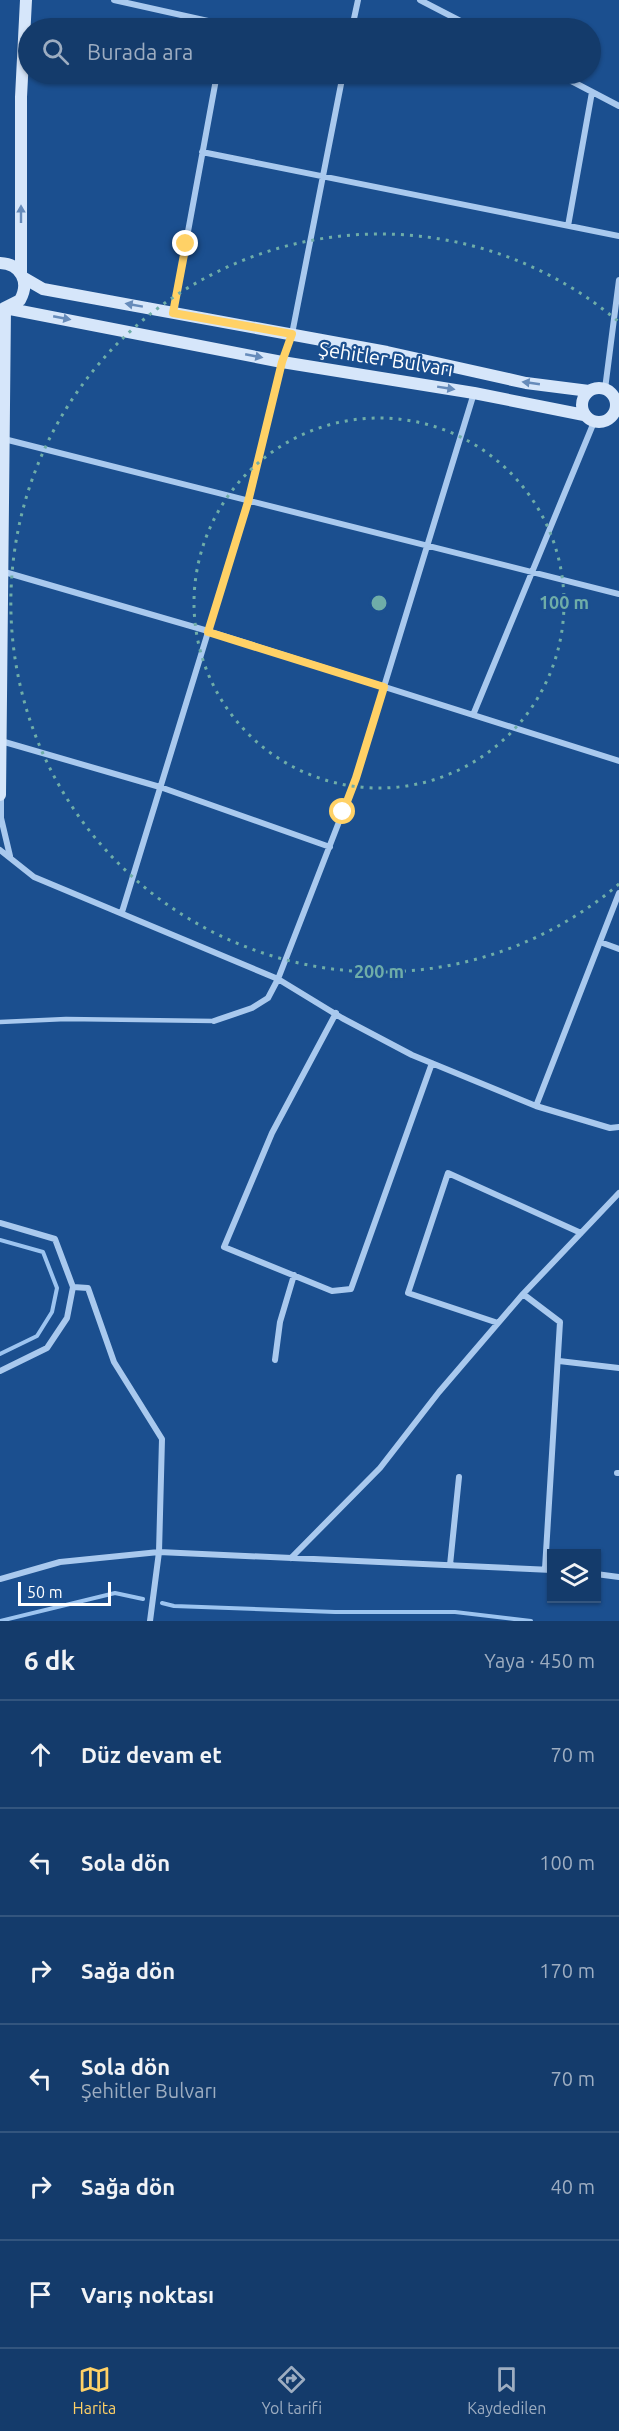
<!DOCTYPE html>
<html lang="tr">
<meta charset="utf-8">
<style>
body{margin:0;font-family:Ubuntu,sans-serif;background:#1d4271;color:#f1f3f6}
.controls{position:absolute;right:18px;bottom:18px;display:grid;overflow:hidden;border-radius:0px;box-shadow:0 2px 4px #0004}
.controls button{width:54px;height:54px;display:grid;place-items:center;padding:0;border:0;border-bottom:2px solid #33557e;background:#143b6b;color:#f1f3f6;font:30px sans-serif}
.scale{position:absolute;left:18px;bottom:15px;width:93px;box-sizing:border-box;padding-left:6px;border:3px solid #fff;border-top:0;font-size:16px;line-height:21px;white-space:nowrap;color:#fff;-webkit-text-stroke:4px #1b4f8f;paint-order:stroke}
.stop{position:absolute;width:18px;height:18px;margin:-14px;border:4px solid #ffd166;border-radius:50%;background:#fff}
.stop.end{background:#ffd166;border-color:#fff;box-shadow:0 2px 6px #0008}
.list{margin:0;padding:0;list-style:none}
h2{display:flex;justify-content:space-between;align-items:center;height:78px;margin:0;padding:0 24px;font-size:26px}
h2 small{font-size:20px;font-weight:400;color:#9dadc1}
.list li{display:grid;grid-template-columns:39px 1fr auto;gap:18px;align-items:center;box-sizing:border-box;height:108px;padding:0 24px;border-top:2px solid #33557e}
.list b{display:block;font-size:22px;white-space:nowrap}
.list p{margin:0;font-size:20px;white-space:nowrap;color:#9dadc1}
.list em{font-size:20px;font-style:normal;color:#9dadc1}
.icon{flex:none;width:33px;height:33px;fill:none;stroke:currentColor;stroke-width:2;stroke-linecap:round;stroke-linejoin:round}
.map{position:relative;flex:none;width:619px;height:1621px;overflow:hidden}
.search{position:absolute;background:#143b6b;box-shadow:0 2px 4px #0004;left:18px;right:18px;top:18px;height:66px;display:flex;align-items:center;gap:15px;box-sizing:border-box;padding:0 21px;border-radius:33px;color:#9dadc1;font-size:22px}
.sheet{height:726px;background:#143b6b}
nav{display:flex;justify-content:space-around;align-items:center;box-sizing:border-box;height:84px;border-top:2px solid #33557e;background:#143b6b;font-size:16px;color:#9dadc1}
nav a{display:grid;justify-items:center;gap:3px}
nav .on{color:#ffd166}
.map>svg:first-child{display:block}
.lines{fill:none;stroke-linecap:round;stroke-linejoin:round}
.stream{stroke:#9cc4f0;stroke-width:4}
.lane{stroke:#a9c9ee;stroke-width:4.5}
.street{stroke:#a9c9ee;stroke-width:6}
.secondary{stroke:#d6e6fa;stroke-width:12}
.oneway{fill:#668bba}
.route{stroke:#ffd166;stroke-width:8}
.ring{fill:none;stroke:#6fada8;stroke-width:3;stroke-dasharray:3 6}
.labels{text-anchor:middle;stroke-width:4.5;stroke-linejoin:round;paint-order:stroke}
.street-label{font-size:20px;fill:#fff;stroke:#1b4f8f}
.centre{fill:#6fada8;stroke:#1b4f8f;stroke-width:3}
.ring-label{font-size:18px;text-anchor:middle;font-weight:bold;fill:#6fada8;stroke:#1b4f8f;stroke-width:4.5;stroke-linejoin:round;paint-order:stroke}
</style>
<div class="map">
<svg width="619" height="1621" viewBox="0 0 619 1621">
<rect width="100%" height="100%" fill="#1b4f8f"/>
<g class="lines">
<!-- stream -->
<path class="stream" d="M0 1240 43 1252 57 1288 52 1312 37 1336 0 1354
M162 1603 174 1606 335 1612H455L531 1621
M0 1621 115 1593 143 1599"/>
<!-- lane -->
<path class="lane" d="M0 1022 66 1019 214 1021"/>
<!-- street -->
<path class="street" d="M114 0 226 25 225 28
M420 0 474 28
M352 28 358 0
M558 74 619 106
M202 152 619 236
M568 226 592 92
M173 313 217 74
M605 389 619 280
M4 439 619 594
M1 571 208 631 619 761
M473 715 594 422
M1 741 160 787 330 847
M1 795V818L10 856
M0 850 34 877 278 979 342 1018 412 1055 536 1106 610 1128 619 1127
M122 912 248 502 282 362 292 334 343 74
M600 942 619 949
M336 1013 272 1133 224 1247 332 1291 351 1289 432 1063
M214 1021 252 1008 268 998 278 979 356 778 474 393
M536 1106 619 893
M0 1223 55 1239 73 1287 67 1318 47 1348 0 1371
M73 1287 88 1288 114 1362 162 1439 159 1552 150 1621
M523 1294 560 1322 545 1569
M498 1323 408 1293 448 1173 581 1233
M275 1360 280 1322 294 1275
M559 1361 619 1368
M617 1473H619
M291 1558 380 1468 439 1392 523 1294 619 1193
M450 1565 459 1477
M596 1574 619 1577
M0 1579 60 1562 159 1552 552 1570"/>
<!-- secondary -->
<path class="secondary" d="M0 263C21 264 30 282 20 300L4 308
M21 273V97L26 0
M24 278 43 289 387 352 526 383 589 391
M582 405a17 17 0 1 1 34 0a17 17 0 1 1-34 0Z
M0 795 5 308 282 362 474 393 584 415"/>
</g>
<!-- one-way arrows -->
<defs><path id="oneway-solid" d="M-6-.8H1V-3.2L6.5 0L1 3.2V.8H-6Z" transform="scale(1.5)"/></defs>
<g class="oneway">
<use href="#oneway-solid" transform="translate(21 214) rotate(-90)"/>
<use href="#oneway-solid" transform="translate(134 305) rotate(-170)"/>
<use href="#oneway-solid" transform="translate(62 318) rotate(11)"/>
<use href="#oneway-solid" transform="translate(254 356) rotate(11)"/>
<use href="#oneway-solid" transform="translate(531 383) rotate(-172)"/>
<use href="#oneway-solid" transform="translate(446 388) rotate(9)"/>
</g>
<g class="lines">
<!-- route -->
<path class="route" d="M186 244 173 313 292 334 282 362 248 502 208 632 384 687 356 778 343 812"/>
</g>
<!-- distance rings -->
<g class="ring">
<circle cx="379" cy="603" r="185"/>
<path d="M619 884A369 369 0 1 1 619 322"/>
</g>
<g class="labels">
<!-- street labels -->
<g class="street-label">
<text transform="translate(386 359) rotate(9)" y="7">Şehitler Bulvarı</text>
</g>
</g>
<circle cx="379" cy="603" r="9" class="centre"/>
<g class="ring-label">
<text x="564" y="609">100 m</text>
<text x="379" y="978">200 m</text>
</g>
</svg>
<div class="controls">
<button><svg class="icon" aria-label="layers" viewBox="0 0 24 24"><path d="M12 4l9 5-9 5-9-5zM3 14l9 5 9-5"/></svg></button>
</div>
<div class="scale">50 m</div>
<div class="stop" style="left:343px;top:812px"></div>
<div class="stop end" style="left:186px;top:244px"></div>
<div class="search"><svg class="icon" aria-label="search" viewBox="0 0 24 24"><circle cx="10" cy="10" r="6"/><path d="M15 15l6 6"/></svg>Burada ara</div>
</div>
<section class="sheet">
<h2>6 dk<small>Yaya · 450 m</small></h2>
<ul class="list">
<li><svg class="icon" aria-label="ahead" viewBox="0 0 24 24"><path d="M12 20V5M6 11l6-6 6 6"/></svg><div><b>Düz devam et</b></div><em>70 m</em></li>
<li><svg class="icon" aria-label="left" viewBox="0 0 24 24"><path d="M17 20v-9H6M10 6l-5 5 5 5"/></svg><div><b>Sola dön</b></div><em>100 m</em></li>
<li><svg class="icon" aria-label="right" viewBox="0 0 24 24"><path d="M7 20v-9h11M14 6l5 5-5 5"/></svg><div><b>Sağa dön</b></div><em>170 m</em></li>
<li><svg class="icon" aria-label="left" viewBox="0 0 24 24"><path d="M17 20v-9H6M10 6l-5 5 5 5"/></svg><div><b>Sola dön</b><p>Şehitler Bulvarı</p></div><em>70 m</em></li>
<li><svg class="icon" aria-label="right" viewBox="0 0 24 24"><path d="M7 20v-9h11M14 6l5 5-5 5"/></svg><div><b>Sağa dön</b></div><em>40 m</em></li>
<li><svg class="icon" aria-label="arrive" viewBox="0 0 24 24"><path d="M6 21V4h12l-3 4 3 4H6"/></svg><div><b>Varış noktası</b></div></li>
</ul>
</section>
<nav>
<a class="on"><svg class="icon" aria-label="map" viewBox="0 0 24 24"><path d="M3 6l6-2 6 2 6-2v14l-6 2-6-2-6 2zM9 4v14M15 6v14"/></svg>Harita</a>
<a><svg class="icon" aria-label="directions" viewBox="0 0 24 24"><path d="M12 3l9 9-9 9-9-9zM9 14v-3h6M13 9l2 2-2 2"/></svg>Yol tarifi</a>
<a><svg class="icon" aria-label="saved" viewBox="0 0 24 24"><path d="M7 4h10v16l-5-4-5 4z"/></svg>Kaydedilen</a>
</nav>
